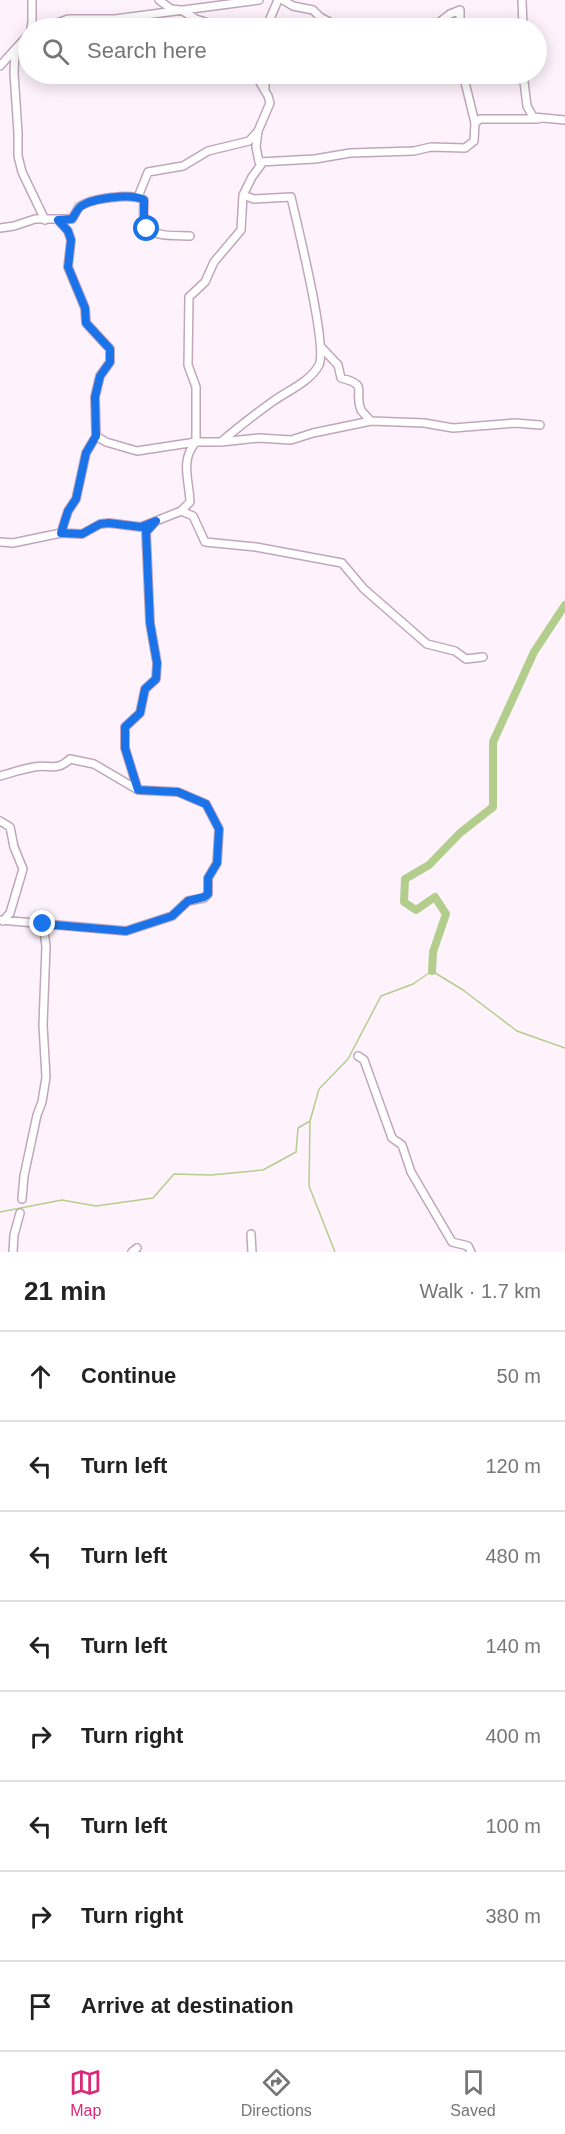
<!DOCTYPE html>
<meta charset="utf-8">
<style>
body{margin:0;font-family:Helvetica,sans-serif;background:#f6f6f6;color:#222}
.stop{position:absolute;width:18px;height:18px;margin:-14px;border:4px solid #1a73e8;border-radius:50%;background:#fff}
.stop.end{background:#1a73e8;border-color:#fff;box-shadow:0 2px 6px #0008}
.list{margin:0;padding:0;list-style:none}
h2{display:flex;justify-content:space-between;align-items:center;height:78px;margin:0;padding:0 24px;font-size:26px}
h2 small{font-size:20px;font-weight:400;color:#767676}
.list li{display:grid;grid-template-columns:39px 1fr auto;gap:18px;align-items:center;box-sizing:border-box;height:90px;padding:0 24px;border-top:2px solid #e0e0e0}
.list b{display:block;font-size:22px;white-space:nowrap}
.list em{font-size:20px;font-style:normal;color:#767676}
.icon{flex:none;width:33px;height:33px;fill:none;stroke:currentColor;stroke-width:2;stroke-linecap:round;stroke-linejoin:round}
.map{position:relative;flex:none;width:565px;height:1252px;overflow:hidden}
.search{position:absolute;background:#fff;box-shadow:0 3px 15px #0003;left:18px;right:18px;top:18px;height:66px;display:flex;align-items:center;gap:15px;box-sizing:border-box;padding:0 21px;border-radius:33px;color:#767676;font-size:22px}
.sheet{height:798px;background:#fff}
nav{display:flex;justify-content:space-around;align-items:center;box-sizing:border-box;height:84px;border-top:2px solid #e0e0e0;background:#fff;font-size:16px;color:#767676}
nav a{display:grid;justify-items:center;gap:3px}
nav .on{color:#db2777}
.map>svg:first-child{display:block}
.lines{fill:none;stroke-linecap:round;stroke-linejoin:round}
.stream{stroke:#b3ce8c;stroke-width:1.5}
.river{stroke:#b3ce8c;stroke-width:8}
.minor-casing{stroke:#c1a6bb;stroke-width:10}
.minor{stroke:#fff;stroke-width:7}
.route{stroke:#1a73e8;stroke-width:8}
</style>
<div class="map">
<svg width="565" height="1252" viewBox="0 0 565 1252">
<rect width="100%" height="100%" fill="#fef3fc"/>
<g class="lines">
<!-- stream -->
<path class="stream" d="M0 1212 62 1200 96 1206 153 1198 174 1174 211 1175 263 1170 296 1152 298 1128 310 1121
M335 1252 309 1186 310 1121 319 1089 348 1059 381 996 413 984 432 971 463 990 517 1031 565 1048"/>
<!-- river -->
<path class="river" d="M432 971 433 952 446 914 435 897 416 910 404 902 405 879 429 865 460 833 493 807V742L534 652 565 605"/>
<!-- minor casing -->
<g class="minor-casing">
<path id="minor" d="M159 0 171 9 181 10 196 19 223 28
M283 0 293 6 313 10 320 17 341 28
M522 0 523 28
M31 28 32 22V0
M44 28 68 19H115L259 0
M266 28 278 0
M432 28 450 14 460 10V28
M15 52 14 73 18 133V156L22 172 45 220
M0 66 28 35
M255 74 268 96 270 103 258 131 256 147 259 162 315 159 350 153 414 151 431 147 465 148 474 141 475 123 480 119H538
M463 74 475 123
M523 74 527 106 533 117 565 120
M265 87V74
M138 197 148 172 183 166 208 151 249 141 258 131
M58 220 68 231 71 240 68 267 85 308 86 323 110 349V362L100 376 95 397 96 436 86 453 76 499 68 511 61 533
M0 228 14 226 35 219H72C74 216 77 210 79 207 91 198 132 193 144 200 144 207 143 214 144 220 147 239 176 235 190 236
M321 347 338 365 341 378C370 385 353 391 361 410 363 413 368 418 371 421
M96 436 106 442 137 451 196 442V387L188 365 189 297 205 282 214 262 241 230 243 195 252 177 263 162
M221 442C237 428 254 415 272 402 287 391 310 382 319 365 328 346 297 224 291 197L254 199 243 195
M181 511 193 516 205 542 256 547 342 563 364 589 427 644 455 651 466 659 483 657
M0 542 13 543 61 533 82 534 100 524 109 523 141 527 181 511 190 502C189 479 180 460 196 442H221L259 438 291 440 313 433 371 421 424 423 453 428 515 423 540 425
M0 776C11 773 22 769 34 767 49 764 56 772 70 759L94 764 138 790
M0 821 10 827 14 847 23 869 10 913 3 921
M0 920 126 931 172 916 188 901 204 898 208 894V878L217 863 219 829 206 804 178 792 138 790 125 748V727L140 713 145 689 156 679 157 663 150 623 146 532 156 521
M358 1056 364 1060 392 1138 402 1145 411 1172 452 1242 468 1246 471 1252
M22 1199 24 1176 37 1115 42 1102 46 1077 43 1025 46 946 43 924
M251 1234 252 1252
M13 1252 14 1235 20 1213
M132 1252 137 1248"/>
</g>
<!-- minor -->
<use href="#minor" class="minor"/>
</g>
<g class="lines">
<!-- route -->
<path class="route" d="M43 924 126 931 172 916 188 901 204 897 208 894V878L217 863 219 829 206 804 178 792 138 790 125 748V727L140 713 145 689 156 679 157 663 150 623 146 532 156 521 141 527 109 523 100 524 82 534 61 533 68 511 76 499 86 453 96 436 95 397 100 376 110 362V349L86 323 85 308 68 267 71 240 68 231 58 220 72 219C74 216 77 210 80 207 91 198 132 193 144 200V222L147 229"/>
</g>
</svg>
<div class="stop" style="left:147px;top:229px"></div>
<div class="stop end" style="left:43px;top:924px"></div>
<div class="search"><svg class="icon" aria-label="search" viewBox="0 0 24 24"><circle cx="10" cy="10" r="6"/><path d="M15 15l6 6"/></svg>Search here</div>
</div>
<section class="sheet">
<h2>21 min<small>Walk · 1.7 km</small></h2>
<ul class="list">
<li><svg class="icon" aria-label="ahead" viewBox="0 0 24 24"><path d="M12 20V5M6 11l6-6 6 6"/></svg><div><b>Continue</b></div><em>50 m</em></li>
<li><svg class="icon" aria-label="left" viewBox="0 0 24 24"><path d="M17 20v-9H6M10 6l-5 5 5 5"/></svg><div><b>Turn left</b></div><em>120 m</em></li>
<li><svg class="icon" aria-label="left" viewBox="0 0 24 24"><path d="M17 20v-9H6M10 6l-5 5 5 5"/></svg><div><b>Turn left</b></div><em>480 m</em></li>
<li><svg class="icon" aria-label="left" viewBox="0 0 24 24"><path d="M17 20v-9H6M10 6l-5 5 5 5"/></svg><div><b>Turn left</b></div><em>140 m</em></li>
<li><svg class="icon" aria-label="right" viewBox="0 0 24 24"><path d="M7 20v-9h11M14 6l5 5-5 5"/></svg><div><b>Turn right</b></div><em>400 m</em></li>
<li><svg class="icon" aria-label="left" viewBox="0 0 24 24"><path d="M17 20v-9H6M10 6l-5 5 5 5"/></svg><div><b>Turn left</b></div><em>100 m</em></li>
<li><svg class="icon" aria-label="right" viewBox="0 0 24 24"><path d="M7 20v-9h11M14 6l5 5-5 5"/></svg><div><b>Turn right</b></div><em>380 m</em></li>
<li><svg class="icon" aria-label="arrive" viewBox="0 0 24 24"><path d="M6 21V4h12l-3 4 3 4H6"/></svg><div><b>Arrive at destination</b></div></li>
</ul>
</section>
<nav>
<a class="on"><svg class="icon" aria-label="map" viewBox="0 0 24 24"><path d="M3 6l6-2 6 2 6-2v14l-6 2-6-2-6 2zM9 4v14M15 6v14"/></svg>Map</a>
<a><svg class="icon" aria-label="directions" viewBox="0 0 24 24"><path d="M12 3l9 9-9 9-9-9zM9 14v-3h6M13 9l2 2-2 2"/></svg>Directions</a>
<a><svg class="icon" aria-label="saved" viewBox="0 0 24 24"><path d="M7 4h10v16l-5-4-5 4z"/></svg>Saved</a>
</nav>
